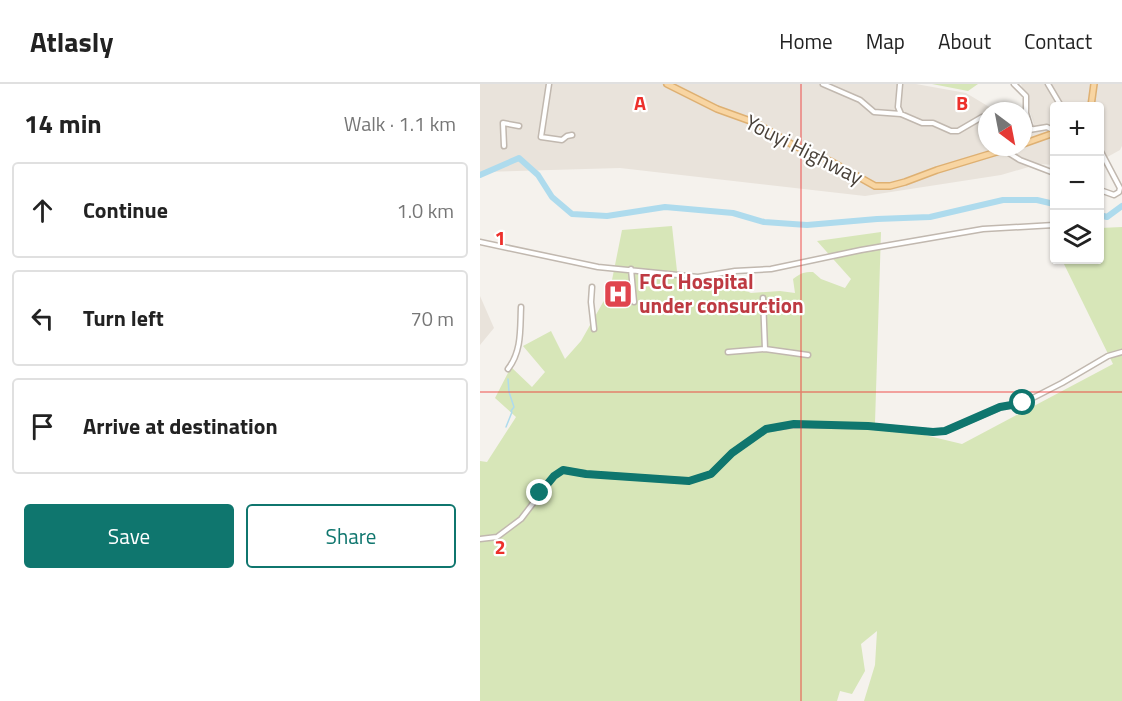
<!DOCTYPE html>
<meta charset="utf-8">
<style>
body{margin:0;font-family:"Titillium Web",sans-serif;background:#f2f2f2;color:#222}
.controls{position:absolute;right:18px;top:18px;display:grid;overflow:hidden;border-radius:6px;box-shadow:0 2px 4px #0004}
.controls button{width:54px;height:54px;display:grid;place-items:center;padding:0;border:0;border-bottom:2px solid #e0e0e0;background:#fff;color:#222;font:30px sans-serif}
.compass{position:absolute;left:498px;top:18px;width:54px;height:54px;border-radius:50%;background:#fff;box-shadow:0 2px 4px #0004;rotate:148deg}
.stop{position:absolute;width:18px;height:18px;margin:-14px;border:4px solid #0f766e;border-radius:50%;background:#fff}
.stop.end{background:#0f766e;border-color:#fff;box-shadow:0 2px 6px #0008}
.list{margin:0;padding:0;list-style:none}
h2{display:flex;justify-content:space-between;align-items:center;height:78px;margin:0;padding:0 24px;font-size:26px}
h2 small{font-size:20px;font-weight:400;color:#767676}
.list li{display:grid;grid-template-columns:39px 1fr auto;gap:18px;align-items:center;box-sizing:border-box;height:96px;margin:0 12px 12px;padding:0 12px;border:2px solid #e0e0e0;border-radius:6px}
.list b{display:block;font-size:22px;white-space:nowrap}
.list em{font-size:20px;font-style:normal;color:#767676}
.actions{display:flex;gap:12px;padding:18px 24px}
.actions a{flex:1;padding:14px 0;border:2px solid #0f766e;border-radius:6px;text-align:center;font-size:21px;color:#0f766e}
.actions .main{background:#0f766e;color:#fff}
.icon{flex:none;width:33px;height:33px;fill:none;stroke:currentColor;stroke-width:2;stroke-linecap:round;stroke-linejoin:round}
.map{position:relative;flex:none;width:642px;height:617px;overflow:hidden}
header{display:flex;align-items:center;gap:36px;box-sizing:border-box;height:84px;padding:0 30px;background:#fff;border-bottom:2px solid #e0e0e0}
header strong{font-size:28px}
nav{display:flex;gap:33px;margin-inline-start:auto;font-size:21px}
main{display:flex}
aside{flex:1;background:#fff}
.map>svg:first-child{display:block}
.residential{fill:#e9e3db}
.green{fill:#d7e6b8}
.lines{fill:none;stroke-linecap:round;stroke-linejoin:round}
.stream{stroke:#aedbed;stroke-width:1.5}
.river{stroke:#aedbed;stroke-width:6}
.minor-casing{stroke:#c1b8af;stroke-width:7}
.major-casing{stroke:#deb072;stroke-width:8}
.minor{stroke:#fff;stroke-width:4}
.major{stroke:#f8d5a2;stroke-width:5}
.route{stroke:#0f766e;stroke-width:8}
.grid{fill:none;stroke:#ed302b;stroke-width:1.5;stroke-opacity:0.55}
.labels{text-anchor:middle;stroke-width:4.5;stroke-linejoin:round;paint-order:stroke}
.street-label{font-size:21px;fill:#4a423a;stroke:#fff}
.health-label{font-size:21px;font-weight:bold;fill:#be3a42;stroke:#fff;text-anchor:start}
.grid-label{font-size:20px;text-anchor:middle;font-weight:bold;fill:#ed302b;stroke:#fff;stroke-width:4.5;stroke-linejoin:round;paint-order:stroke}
</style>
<header>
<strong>Atlasly</strong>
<nav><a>Home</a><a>Map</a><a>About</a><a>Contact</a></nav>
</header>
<main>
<aside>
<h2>14 min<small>Walk · 1.1 km</small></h2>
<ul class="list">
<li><svg class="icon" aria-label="ahead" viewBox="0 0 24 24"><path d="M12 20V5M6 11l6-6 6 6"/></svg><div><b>Continue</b></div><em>1.0 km</em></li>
<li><svg class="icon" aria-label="left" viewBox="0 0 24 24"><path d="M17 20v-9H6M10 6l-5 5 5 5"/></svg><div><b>Turn left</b></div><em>70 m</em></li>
<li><svg class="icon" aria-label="arrive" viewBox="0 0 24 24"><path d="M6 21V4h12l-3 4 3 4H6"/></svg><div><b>Arrive at destination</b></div></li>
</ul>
<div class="actions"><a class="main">Save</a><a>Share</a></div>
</aside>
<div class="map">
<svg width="642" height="617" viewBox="0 0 642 617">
<rect width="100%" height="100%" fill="#f5f2ed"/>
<!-- residential -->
<path class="residential" d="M0 0H436L486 9 516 27H507V63H543V37L554 40 541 0H642V62L640 66 620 77V22H574V81L559 80 521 91 385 112 140 84 0 88Z
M0 212 14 244 0 261Z"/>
<!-- green -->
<path class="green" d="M452 0H498L488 7Z
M192 142 198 196H241L271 209 300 207 315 209 313 195C321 189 323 188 333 188L341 195 365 204 371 195 337 157 401 148 395 339 482 360 633 280 582 176H620V144L642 143V617H384L395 581 397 547 381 560 385 587 372 610 360 607 357 617H0V377L7 378 36 333 15 314 31 283 52 303 65 288 43 262 71 247 85 275 101 257 130 206 142 146Z"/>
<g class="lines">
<!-- stream -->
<path class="stream" d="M26 343 32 328 31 327 34 323 29 308 28 295"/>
<!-- river -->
<path class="river" d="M0 91 39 74 58 91 72 113 92 130 127 132 185 123 253 129 284 138 327 141 397 135 450 133 523 116H557L574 120
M620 131 627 133 642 122"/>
<!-- minor casing -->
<g class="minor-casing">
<path id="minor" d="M69 0 61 53 82 56 87 52 92 51
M343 0 380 16 394 28 421 30 442 39H453L471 47H478L502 33 507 32
M420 0 418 23 421 30
M534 0 546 12V29L551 46
M568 0 581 22
M543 47 567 43 574 47
M24 62 23 39 39 42
M524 66 540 76 574 89
M620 66 640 104 639 108 634 111 620 106
M0 158 118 183 218 193 255 187 291 185 381 166 503 145 574 141
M151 185 154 218
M112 203 111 218 114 245
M283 214 285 265
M248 268 285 265 328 271
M28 285C42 267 40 245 41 223
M0 455 17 453 41 435 74 392 83 386 107 390 209 397 231 390 252 369 286 345 314 341 388 342 453 348 465 347 521 323 543 319 582 299 628 272 642 268"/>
</g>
<!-- major casing -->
<g class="major-casing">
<path id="major" d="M187 0 237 25 276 39 313 61 352 78 395 102H410L425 98 457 86 533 63
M611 22 614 0
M543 60 574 49"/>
</g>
<!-- minor -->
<use href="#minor" class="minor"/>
<!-- major -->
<use href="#major" class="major"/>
</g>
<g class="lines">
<!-- route -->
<path class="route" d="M60 409 74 392 83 386 106 390 209 397 231 390 252 369 286 345 314 340 388 342 453 348 465 347 520 323 543 319"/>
</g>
<!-- grid -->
<path class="grid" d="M321 0V617M0 308H642"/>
<!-- icons -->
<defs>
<g id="hospital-square" transform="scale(1.5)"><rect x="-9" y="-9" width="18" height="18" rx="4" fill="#e0444e" stroke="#fff"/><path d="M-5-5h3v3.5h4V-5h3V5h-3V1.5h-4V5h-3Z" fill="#fff"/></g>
</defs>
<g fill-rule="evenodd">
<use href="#hospital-square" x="138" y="210"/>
</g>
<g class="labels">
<!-- street labels -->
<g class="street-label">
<text transform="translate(324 66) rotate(27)" y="7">Youyi Highway</text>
</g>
<!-- health labels -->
<g class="health-label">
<text x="159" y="205">FCC Hospital<tspan x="159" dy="24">under consurction</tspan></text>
</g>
</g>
<g class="grid-label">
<text x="160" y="26">A</text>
<text x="482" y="26">B</text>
<text x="20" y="161">1</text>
<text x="20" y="470">2</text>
</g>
</svg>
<div class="controls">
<button>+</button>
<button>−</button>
<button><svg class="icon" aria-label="layers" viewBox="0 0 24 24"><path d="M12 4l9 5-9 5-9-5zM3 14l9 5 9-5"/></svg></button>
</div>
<svg class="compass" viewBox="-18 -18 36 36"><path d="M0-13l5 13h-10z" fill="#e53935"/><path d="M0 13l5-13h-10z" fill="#767676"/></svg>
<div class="stop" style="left:543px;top:319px"></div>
<div class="stop end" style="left:60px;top:409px"></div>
</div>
</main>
